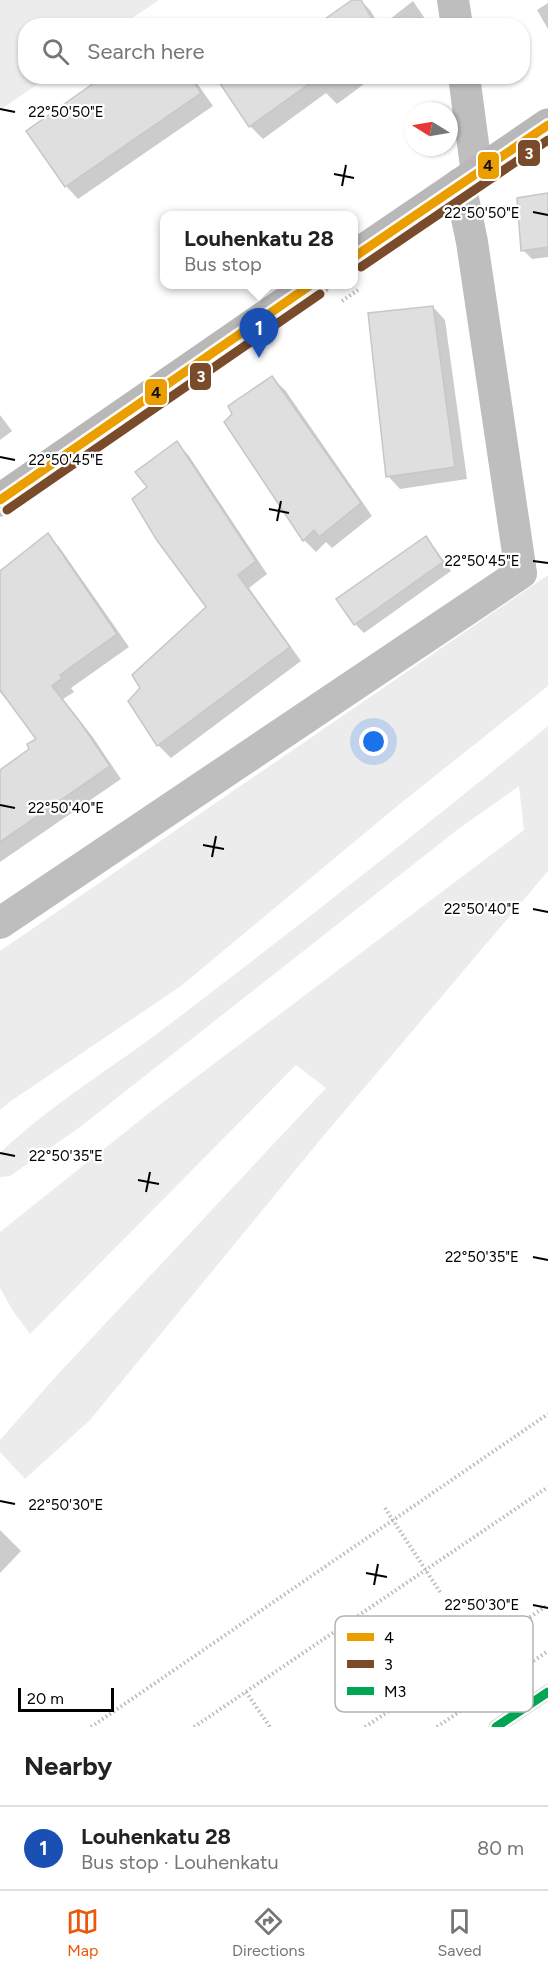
<!DOCTYPE html>
<meta charset="utf-8">
<style>
body{margin:0;font-family:Figtree,sans-serif;background:#f2f2f2;color:#222}
.compass{position:absolute;left:404px;top:102px;width:54px;height:54px;border-radius:50%;background:#fff;box-shadow:0 2px 4px #0004;rotate:281deg}
.scale{position:absolute;left:18px;bottom:15px;width:96px;box-sizing:border-box;padding-left:6px;border:3px solid #000;border-top:0;font-size:16px;line-height:21px;white-space:nowrap;color:#000;-webkit-text-stroke:4px #fff;paint-order:stroke}
.you{position:absolute;left:374px;top:742px;width:21px;height:21px;margin:-15px;border:4px solid #fff;border-radius:50%;background:#1a73e8;box-shadow:0 0 0 9px #1a73e833}
.badge{display:grid;place-items:center;width:39px;height:39px;border-radius:50%;background:#ea580c;color:#fff;font-size:20px;font-weight:700}
.pin{position:absolute;translate:-50% -50px;filter:drop-shadow(0 2px 3px #0008)}
.pin::after{content:'';position:absolute;top:32px;width:21px;height:18px;background:inherit;clip-path:polygon(0 0,100% 0,50% 100%)}
.popup{position:absolute;left:160px;top:211px;width:198px;height:78px;box-sizing:border-box;display:grid;place-content:center;border-radius:12px;background:#fff;filter:drop-shadow(0 2px 4px #0005);font-size:20px;white-space:nowrap;color:#767676}
.popup b{font-size:22px;color:#222}
.popup::after{content:'';position:absolute;left:50%;top:100%;margin-left:-12px;border:12px solid transparent;border-top-color:#fff}
.list{margin:0;padding:0;list-style:none}
h2{display:flex;justify-content:space-between;align-items:center;height:78px;margin:0;padding:0 24px;font-size:26px}
h2 small{font-size:20px;font-weight:400;color:#767676}
.list li{display:grid;grid-template-columns:39px 1fr auto;gap:18px;align-items:center;box-sizing:border-box;height:84px;padding:0 24px;border-top:2px solid #e0e0e0}
.list b{display:block;font-size:22px;white-space:nowrap}
.list p{margin:0;font-size:20px;white-space:nowrap;color:#767676}
.list em{font-size:20px;font-style:normal;color:#767676}
.icon{flex:none;width:33px;height:33px;fill:none;stroke:currentColor;stroke-width:2;stroke-linecap:round;stroke-linejoin:round}
.map{position:relative;flex:none;width:548px;height:1727px;overflow:hidden}
.search{position:absolute;background:#fff;box-shadow:0 2px 4px #0004;left:18px;right:18px;top:18px;height:66px;display:flex;align-items:center;gap:15px;box-sizing:border-box;padding:0 21px;border-radius:24px;color:#767676;font-size:22px}
.sheet{height:162px;background:#fff}
nav{display:flex;justify-content:space-around;align-items:center;box-sizing:border-box;height:84px;border-top:2px solid #e0e0e0;background:#fff;font-size:16px;color:#767676}
nav a{display:grid;justify-items:center;gap:3px}
nav .on{color:#ea580c}
.map>svg:first-child{display:block}
.green{fill:#ececec}
.shadow{fill:#0003}
.building{fill:#dfdfdf;stroke:#c7c7c7;stroke-width:1.5}
.lines{fill:none;stroke-linecap:round;stroke-linejoin:round}
.path{stroke:#b9b9b9;stroke-width:4;stroke-dasharray:1.5 3;stroke-linecap:butt}
.lane{stroke:#bebebe;stroke-width:15}
.street{stroke:#bebebe;stroke-width:32}
.secondary{stroke:#b8b8b8;stroke-width:33}
.bus-1-casing{stroke:#fff;stroke-width:14}
.bus-2-casing{stroke:#fff;stroke-width:14}
.bus-3-casing{stroke:#fff;stroke-width:14}
.bus-1{stroke:#eb9e00;stroke-width:9}
.bus-2{stroke:#7a4b2a;stroke-width:9}
.bus-3{stroke:#00a651;stroke-width:9}
.ticks{fill:none;stroke:#000;stroke-width:2}
.key{fill:#fff;stroke:#b2b2b2;stroke-width:1.5}
.key-label{font-size:16px;fill:#000}
.ticks-label{font-size:15px;text-anchor:middle;fill:#000;stroke:#fff;stroke-width:4.5;stroke-linejoin:round;paint-order:stroke}
.line-badge{stroke:#fff;stroke-width:2}
.badge-label{font-size:16px;text-anchor:middle;font-weight:bold;fill:#fff}
.pale-badge-label{font-size:16px;text-anchor:middle;font-weight:bold;fill:#111}
</style>
<div class="map">
<svg width="548" height="1727" viewBox="0 0 548 1727">
<rect width="100%" height="100%" fill="#fff"/>
<!-- green -->
<path class="green" d="M0 0H159L122 25 26 26V76L48 77 0 110Z
M548 575V686L401 803 181 986 11 1101 0 1110V951Z
M548 726V871L320 1140 90 1420 25 1479 0 1452V1440L59 1373 326 1088 296 1065 30 1334 13 1311 0 1288V1232L154 1109 524 830 519 786 457 830 80 1127 10 1176 0 1177V1153C51 1104 114 1067 170 1024 297 927 424 828 548 726Z"/>
<!-- shadow -->
<path class="shadow" d="M355 0H360L370 10 380 26H318Z
M413 1 430 26H394L390 19Z
M548 3V29L537 10Z
M106 76H192L213 106 78 199 66 186Z
M221 76H375L337 104 326 93 263 139 250 126Z
M548 195V257L532 259 523 250Z
M433 307 445 320 467 479 400 489 388 476Z
M272 378 285 390 372 516 332 548 326 542 316 552 304 540Z
M0 415 12 431 0 440Z
M177 443 189 456 267 574 249 588 301 661 171 758 158 745 208 607 149 488Z
M48 535 60 548 129 647 71 688 74 692 63 699 92 736 121 779 0 862V772L31 749 38 739 0 692V573Z
M425 538 434 547 451 571 364 633 355 624Z
M0 1530 21 1551 0 1573Z"/>
<!-- building -->
<path class="building" d="M352 0H361L376 26H315Z
M104 76H190L201 93 65 187 26 131Z
M215 76H320L249 127Z
M548 193V247L521 251 517 198Z
M433 306 455 467 386 477 368 313Z
M272 376 361 503 319 537 314 530 303 541 224 422 232 414 228 406Z
M177 441 256 561 238 575 290 647 157 746 128 701 140 688 132 675 206 607 156 539 132 499 147 487 135 472Z
M48 533 117 634 60 675 62 678 52 686 80 722 110 766 0 842V770L29 749 27 744 36 739 0 690V571Z
M426 536 443 562 354 625 336 599Z"/>
<g class="lines">
<!-- path -->
<path class="path" d="M342 301 358 290
M385 1508 440 1592
M246 1692 270 1727
M91 1727 548 1414
M194 1727 548 1487
M365 1727 548 1605
M437 1727 548 1651"/>
<!-- lane -->
<path class="lane" d="M496 1727 548 1692"/>
<!-- street -->
<path class="street" d="M453 0 457 26
M464 76 477 174
M0 923 521 573 472 242 460 184"/>
<!-- secondary -->
<path class="secondary" d="M354 257 548 125
M0 500 313 284"/>
<!-- bus-1 casing -->
<g class="bus-1-casing">
<path id="bus-1" d="M354 257 548 125
M0 500 312 284"/>
</g>
<!-- bus-2 casing -->
<g class="bus-2-casing">
<path id="bus-2" d="M361 267 548 140
M7 510 320 294"/>
</g>
<!-- bus-3 casing -->
<g class="bus-3-casing">
<path id="bus-3" d="M496 1727 548 1692"/>
</g>
<!-- bus-1 -->
<use href="#bus-1" class="bus-1"/>
<!-- bus-2 -->
<use href="#bus-2" class="bus-2"/>
<!-- bus-3 -->
<use href="#bus-3" class="bus-3"/>
</g>
<!-- ticks -->
<path class="ticks" d="M0 109 15 112M334 174 354 178M342 186 346 165M533 212 548 215M0 457 15 460M269 509 289 513M277 521 281 501M533 561 548 563M0 805 15 808M203 845 224 849M212 857 216 836M533 909 548 912M0 1153 15 1156M138 1180 159 1184M146 1192 150 1172M533 1257 548 1260M0 1501 15 1504M366 1573 387 1577M374 1585 378 1564M533 1605 548 1608"/>
<!-- legend -->
<rect x="335" y="1616" width="198" height="96" rx="9" class="key"/>
<rect x="347" y="1633" width="27" height="8" fill="#eb9e00"/>
<rect x="347" y="1660" width="27" height="8" fill="#7a4b2a"/>
<rect x="347" y="1687" width="27" height="8" fill="#00a651"/>
<g class="key-label">
<text x="384" y="1643">4</text>
<text x="384" y="1670">3</text>
<text x="384" y="1697">M3</text>
</g>
<g class="ticks-label">
<text x="66" y="117">22°50'50"E</text>
<text x="482" y="218">22°50'50"E</text>
<text x="66" y="465">22°50'45"E</text>
<text x="482" y="566">22°50'45"E</text>
<text x="66" y="813">22°50'40"E</text>
<text x="482" y="914">22°50'40"E</text>
<text x="66" y="1161">22°50'35"E</text>
<text x="482" y="1262">22°50'35"E</text>
<text x="66" y="1510">22°50'30"E</text>
<text x="482" y="1610">22°50'30"E</text>
</g>
<g class="line-badge">
<rect x="517" y="139" width="24" height="28" rx="6" fill="#7a4b2a"/>
<rect x="477" y="151" width="23" height="29" rx="6" fill="#eb9e00"/>
<rect x="189" y="362" width="23" height="29" rx="6" fill="#7a4b2a"/>
<rect x="144" y="378" width="24" height="28" rx="6" fill="#eb9e00"/>
</g>
<g class="badge-label">
<text x="529" y="159">3</text>
<text x="201" y="382">3</text>
</g>
<g class="pale-badge-label">
<text x="488" y="171">4</text>
<text x="156" y="398">4</text>
</g>
</svg>
<svg class="compass" viewBox="-18 -18 36 36"><path d="M0-13l5 13h-10z" fill="#e53935"/><path d="M0 13l5-13h-10z" fill="#767676"/></svg>
<div class="scale">20 m</div>
<div class="you"></div>
<div class="pin badge" style="left:259px;top:358px;background:#1a4fb4">1</div>
<div class="popup"><b>Louhenkatu 28</b>Bus stop</div>
<div class="search"><svg class="icon" aria-label="search" viewBox="0 0 24 24"><circle cx="10" cy="10" r="6"/><path d="M15 15l6 6"/></svg>Search here</div>
</div>
<section class="sheet">
<h2>Nearby<small></small></h2>
<ul class="list">
<li><span class="badge" style="background:#1a4fb4">1</span><div><b>Louhenkatu 28</b><p>Bus stop · Louhenkatu</p></div><em>80 m</em></li>
</ul>
</section>
<nav>
<a class="on"><svg class="icon" aria-label="map" viewBox="0 0 24 24"><path d="M3 6l6-2 6 2 6-2v14l-6 2-6-2-6 2zM9 4v14M15 6v14"/></svg>Map</a>
<a><svg class="icon" aria-label="directions" viewBox="0 0 24 24"><path d="M12 3l9 9-9 9-9-9zM9 14v-3h6M13 9l2 2-2 2"/></svg>Directions</a>
<a><svg class="icon" aria-label="saved" viewBox="0 0 24 24"><path d="M7 4h10v16l-5-4-5 4z"/></svg>Saved</a>
</nav>
